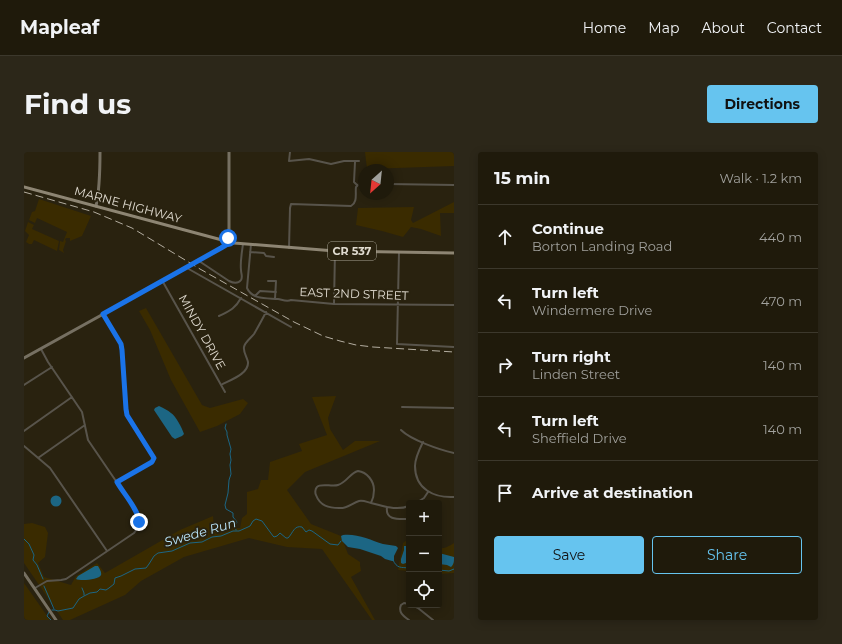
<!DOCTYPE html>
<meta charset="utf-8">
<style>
body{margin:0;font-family:Montserrat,sans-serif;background:#2c2719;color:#f1f3f6}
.controls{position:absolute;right:12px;bottom:12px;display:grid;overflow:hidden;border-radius:4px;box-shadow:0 2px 10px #0003}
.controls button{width:36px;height:36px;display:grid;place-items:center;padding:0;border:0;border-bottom:1px solid #3c382c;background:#1f1a0b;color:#f1f3f6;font:20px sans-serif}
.compass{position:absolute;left:334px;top:12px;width:36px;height:36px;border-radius:50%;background:#1f1a0b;box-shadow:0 2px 10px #0003;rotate:207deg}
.stop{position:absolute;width:12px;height:12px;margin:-9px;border:3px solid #1a73e8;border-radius:50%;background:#fff}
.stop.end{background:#1a73e8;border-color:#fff;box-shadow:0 1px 4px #0008}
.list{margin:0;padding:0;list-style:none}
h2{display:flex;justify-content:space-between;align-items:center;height:52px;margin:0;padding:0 16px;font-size:17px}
h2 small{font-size:13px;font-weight:400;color:#a1a19d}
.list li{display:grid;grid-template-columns:26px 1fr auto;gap:12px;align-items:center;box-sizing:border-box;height:64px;padding:0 16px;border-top:1px solid #3c382c}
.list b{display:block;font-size:15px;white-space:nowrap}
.list p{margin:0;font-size:13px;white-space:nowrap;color:#a1a19d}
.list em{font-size:13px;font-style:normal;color:#a1a19d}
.actions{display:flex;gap:8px;padding:12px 16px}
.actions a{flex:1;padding:9px 0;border:1px solid #66c4ef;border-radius:4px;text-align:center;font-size:14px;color:#66c4ef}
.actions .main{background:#66c4ef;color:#111}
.icon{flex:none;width:22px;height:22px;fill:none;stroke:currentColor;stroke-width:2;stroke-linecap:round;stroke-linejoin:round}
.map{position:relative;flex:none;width:430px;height:468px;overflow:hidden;border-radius:4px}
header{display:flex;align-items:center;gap:24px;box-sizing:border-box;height:56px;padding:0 20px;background:#1f1a0b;border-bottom:1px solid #3c382c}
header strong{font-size:19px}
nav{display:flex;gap:22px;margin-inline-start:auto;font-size:14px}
.intro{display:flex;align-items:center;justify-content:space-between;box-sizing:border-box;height:96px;padding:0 24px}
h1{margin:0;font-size:28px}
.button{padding:10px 18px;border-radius:4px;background:#66c4ef;color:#111;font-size:14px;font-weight:700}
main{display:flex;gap:24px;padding:0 24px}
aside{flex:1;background:#1f1a0b;border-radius:4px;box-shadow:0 2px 10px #0003}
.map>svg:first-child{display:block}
.green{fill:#3a2b00}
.water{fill:#1c6684}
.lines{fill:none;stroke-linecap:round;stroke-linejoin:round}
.stream{stroke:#1c6684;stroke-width:1}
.street{stroke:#58544b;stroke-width:2}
.secondary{stroke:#767062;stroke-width:3}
.primary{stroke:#8d8573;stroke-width:3}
.rail{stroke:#b4aea1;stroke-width:1;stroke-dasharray:8 4;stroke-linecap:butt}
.route{stroke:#1a73e8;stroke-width:5}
.labels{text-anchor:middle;stroke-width:4;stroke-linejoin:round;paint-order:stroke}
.shield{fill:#29220f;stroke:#a9a496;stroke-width:1}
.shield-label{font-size:11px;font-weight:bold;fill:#e0dbd0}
.street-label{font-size:12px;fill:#e0dbd0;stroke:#29220f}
.water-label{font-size:13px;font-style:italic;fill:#bae5fb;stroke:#29220f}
</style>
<header>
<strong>Mapleaf</strong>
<nav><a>Home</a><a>Map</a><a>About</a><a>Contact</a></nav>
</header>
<div class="intro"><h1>Find us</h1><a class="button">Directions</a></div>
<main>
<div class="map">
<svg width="430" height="468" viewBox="0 0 430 468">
<rect width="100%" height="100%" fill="#29220f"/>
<!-- green -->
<path class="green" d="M341 0H430V14L343 17Z
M15 47 67 64 58 84 46 89V86H42L41 88 42 89 39 98 40 101 35 98 36 89 39 90 43 80 13 66 11 71 5 68 8 60 11 59Z
M430 50V61H416L417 84 397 77 387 75 379 85 358 79 332 73 334 56 390 55 387 68 389 71Z
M4 70 10 73 8 77 35 89 33 99 10 88 8 92H5L2 90 5 83 1 79Z
M122 156 178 253 186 256 219 247 224 251 216 262 193 274 176 280 147 228 126 178 115 159Z
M312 244 304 266 306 277 319 298 331 289H356L281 320 263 338 287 372 317 384 324 402 336 410V413L337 419 327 425 351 468H348L298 397 263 395 225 386 160 405 117 429 101 443 46 468H39L0 411V372L8 371 21 375 24 381 21 405 14 411 20 425 47 433 52 424 73 411 81 421 156 378 189 364 190 376H216L218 366 223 362V340L234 337 237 328H244L246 310 278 299 275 292 303 283 288 245Z
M383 388H385V419L374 418 379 391Z
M430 391V421L415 422V396C421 397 425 394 430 391Z
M0 431 26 468H0Z"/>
<!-- water -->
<path class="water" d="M135 254C139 256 144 258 147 261 152 264 158 276 160 282L158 284 151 287 148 285 130 258 131 256Z
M26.5 349a5.5 5.5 0 1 1 11 0a5.5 5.5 0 1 1-11 0Z
M319 383C332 381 347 388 359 392 363 393 368 393 372 394L374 396 370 404V409H368L361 407 357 404 336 397 324 395 318 389 317 384Z
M380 394H382L385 396V410L379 412 377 411V407L380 398Z
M415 401 430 405C430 410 430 412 427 415L423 413 415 412Z
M71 414H74C75 416 78 420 77 423 75 428 56 429 52 427L54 424Z"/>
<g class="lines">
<!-- stream -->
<path class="stream" d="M202 272 201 276 203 280V283L207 297 206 302 207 308 206 313 207 322 205 328 204 341 201 353 202 357 209 361V365L213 370 211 374 212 378
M0 387 5 392 10 403 9 408 13 413 19 427
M369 408C373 417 377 415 385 416
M415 418 425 419 430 417
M20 434 30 457
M58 436 60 441V443
M28 458H31L34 459 49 456 55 447 60 444 66 441 73 440 76 437 82 438 85 436 90 432 91 426 97 424 111 417 122 416 125 412 130 404 134 401 148 399 166 391 178 390 188 385 197 384 209 379H215L224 375 226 374 229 369 232 367 238 369 249 384 250 385 253 384 256 381 262 386H264C269 381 270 373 278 375L282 380 285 378 288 379 306 392 314 393 317 389
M25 460 23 464 27 468"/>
<!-- street -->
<path class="street" d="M266 0 265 9 285 7 307 12 320 9H335
M331 10 330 30 333 33
M364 32 430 33
M227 92 223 136C228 148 244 146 254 147 259 148 263 150 267 148L310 152 430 153
M265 96 266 56 267 52 327 54C334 50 331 41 332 35L335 32H340
M226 100 240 101 242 104 250 105
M375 100 373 192 430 195
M175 109 205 129C209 131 214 132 217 128 219 124 217 122 217 118 216 110 218 100 219 92
M163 116 267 175
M244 129H252L251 147
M139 130 201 240
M231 144 236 139 252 140
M310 152 311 99
M79 162 97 192 98 198 102 257 103 263 130 306 128 310 93 330
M195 164C205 159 211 157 217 146
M0 233 28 215
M197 233C206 228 225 222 224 210 223 205 219 200 220 195 221 190 227 186 230 182 234 175 238 168 242 160
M378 255 430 256
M377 278C387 288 416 298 430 301
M0 279 48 245
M399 290C395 298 391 306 391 314 391 337 410 346 430 345
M0 294 26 316 83 399
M14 306 61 273
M334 319C343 320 350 329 350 338 350 342 349 347 347 351 343 350 339 348 335 349 328 351 323 357 315 356 305 356 296 354 292 343 291 341 291 337 293 335 296 331 309 335 314 333 323 330 326 321 334 319Z
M347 351C360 354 372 359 385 354
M392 351 400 346 404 340
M363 355C361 369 375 367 385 367
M11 436 23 429 37 428 42 427 110 381C116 374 117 368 113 360L64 288 58 260 24 210 17 197
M388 453 394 456 409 468
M385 468C379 464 374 460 377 453L380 451 385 452"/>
<!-- secondary -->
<path class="secondary" d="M72 54C76 36 76 18 76 0
M0 206 139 129 202 93 205 84V0
M0 421 32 468"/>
<!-- primary -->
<path class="primary" d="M0 35 198 88 210 91 311 99 430 101"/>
<!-- rail -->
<path class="rail" d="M0 40 70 60 108 76 128 88 176 117 270 170 299 184 316 189 332 193 349 195 430 200"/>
</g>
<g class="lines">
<!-- route -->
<path class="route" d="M115 370C115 358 99 341 93 330L128 310 130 306 103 263 102 257 98 198 97 192 79 162 197 96 202 93 204 86"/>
</g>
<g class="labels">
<!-- shield labels -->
<rect class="shield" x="304" y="90" width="48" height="18" rx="3"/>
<g class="shield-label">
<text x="328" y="103">CR 537</text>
</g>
<!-- street labels -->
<g class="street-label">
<text transform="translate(104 53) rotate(15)" y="4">MARNE HIGHWAY</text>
<text transform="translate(330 142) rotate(2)" y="4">EAST 2ND STREET</text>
<text transform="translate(178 180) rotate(61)" y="4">MINDY DRIVE</text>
</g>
<!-- water labels -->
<g class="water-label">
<text transform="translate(176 380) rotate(-16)" y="5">Swede Run</text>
</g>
</g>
</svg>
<div class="controls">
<button>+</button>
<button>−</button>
<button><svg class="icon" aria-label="locate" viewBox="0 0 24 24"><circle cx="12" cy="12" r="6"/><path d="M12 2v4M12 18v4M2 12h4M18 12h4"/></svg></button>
</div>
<svg class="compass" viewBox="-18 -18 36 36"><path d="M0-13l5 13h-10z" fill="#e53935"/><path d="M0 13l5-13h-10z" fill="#a1a19d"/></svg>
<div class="stop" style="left:204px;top:86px"></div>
<div class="stop end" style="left:115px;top:370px"></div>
</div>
<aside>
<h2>15 min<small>Walk · 1.2 km</small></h2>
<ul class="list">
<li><svg class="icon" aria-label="ahead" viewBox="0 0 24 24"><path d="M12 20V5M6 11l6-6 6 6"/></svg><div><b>Continue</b><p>Borton Landing Road</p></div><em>440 m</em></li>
<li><svg class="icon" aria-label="left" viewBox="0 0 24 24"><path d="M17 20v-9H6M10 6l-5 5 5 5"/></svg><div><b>Turn left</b><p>Windermere Drive</p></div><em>470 m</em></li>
<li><svg class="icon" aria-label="right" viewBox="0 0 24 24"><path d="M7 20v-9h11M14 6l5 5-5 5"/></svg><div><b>Turn right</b><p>Linden Street</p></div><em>140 m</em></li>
<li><svg class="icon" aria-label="left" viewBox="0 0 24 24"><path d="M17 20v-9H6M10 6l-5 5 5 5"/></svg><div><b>Turn left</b><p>Sheffield Drive</p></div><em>140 m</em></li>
<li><svg class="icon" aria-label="arrive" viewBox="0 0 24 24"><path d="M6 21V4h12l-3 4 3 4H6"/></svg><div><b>Arrive at destination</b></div></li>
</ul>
<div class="actions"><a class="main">Save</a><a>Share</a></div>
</aside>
</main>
